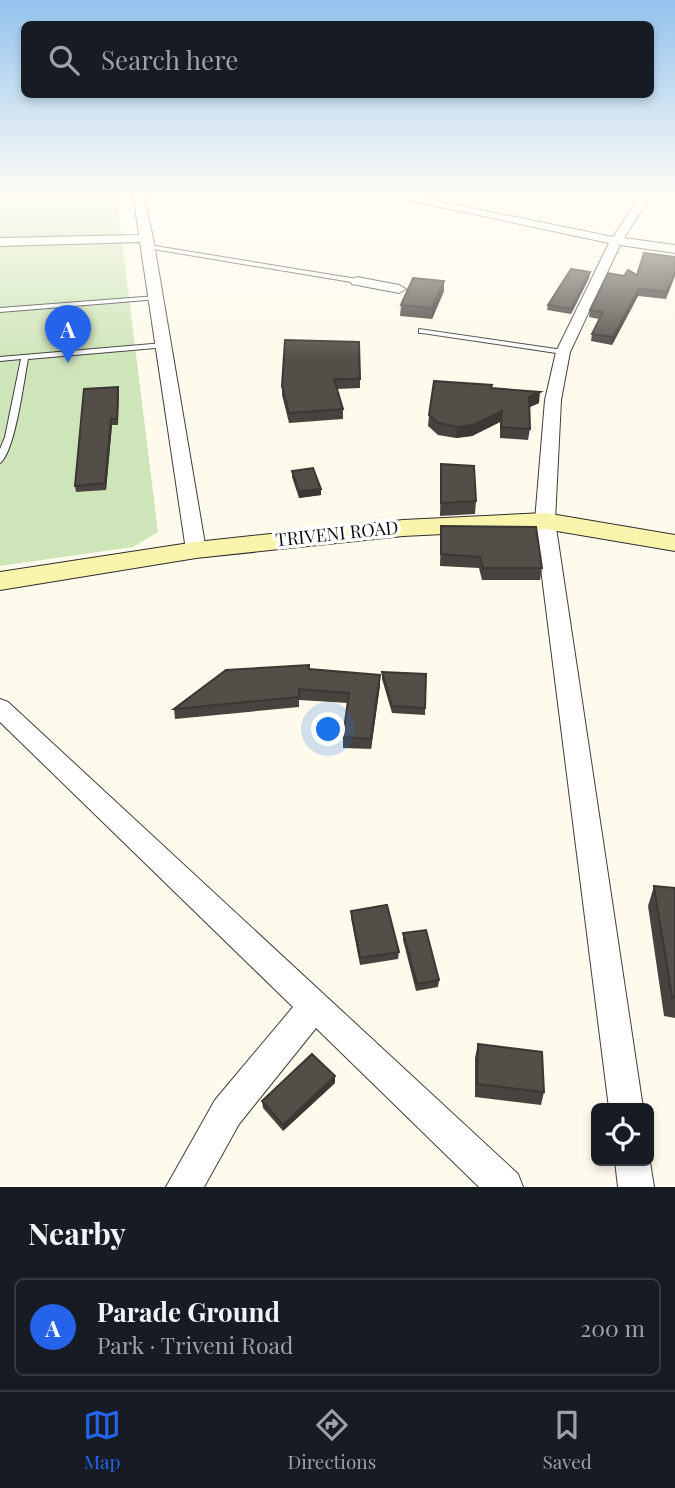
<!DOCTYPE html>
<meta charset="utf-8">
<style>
body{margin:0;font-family:"Playfair Display",serif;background:#242831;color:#f1f3f6}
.controls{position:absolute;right:21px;bottom:21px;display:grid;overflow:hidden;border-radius:10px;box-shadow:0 4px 10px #0003}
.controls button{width:63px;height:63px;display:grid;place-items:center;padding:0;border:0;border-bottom:2px solid #363941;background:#171b24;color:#f1f3f6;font:35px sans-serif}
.you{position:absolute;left:329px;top:730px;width:24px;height:24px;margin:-18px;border:5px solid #fff;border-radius:50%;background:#1a73e8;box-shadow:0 0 0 10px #1a73e833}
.badge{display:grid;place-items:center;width:46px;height:46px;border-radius:50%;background:#2563eb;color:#fff;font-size:23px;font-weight:700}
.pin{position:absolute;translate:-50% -58px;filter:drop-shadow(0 2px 4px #0008)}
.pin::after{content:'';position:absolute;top:37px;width:24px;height:21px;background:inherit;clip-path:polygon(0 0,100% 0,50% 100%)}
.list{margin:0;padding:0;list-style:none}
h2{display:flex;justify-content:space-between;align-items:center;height:91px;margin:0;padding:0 28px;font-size:30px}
h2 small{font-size:23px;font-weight:400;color:#9ea1a6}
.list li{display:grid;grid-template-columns:46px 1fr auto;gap:21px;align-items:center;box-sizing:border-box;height:98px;margin:0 14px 14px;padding:0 14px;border:2px solid #363941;border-radius:10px}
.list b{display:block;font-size:26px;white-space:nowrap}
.list p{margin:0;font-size:23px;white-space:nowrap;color:#9ea1a6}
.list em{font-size:23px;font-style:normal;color:#9ea1a6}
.icon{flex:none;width:38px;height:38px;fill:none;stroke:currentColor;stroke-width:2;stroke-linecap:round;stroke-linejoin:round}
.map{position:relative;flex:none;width:675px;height:1187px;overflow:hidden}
.search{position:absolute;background:#171b24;box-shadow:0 4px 10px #0003;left:21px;right:21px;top:21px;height:77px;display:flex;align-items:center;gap:18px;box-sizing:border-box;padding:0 24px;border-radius:10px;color:#9ea1a6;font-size:26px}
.sheet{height:203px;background:#171b24}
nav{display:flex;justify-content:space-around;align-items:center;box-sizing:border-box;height:98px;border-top:2px solid #363941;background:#171b24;font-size:19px;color:#9ea1a6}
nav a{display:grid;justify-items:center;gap:4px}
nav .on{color:#2563eb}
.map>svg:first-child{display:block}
.green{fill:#cee5b9}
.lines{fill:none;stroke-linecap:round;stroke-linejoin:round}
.service-casing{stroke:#3f3f3f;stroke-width:2}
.minor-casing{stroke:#3f3f3f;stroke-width:2}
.secondary-casing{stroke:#2e2e2e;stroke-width:2}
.service{fill:#fff;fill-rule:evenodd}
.minor{fill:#fff;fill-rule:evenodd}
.secondary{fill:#f9f4ac;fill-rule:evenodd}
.wall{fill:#48433f}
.shaded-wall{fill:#3b3733}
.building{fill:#544e49;stroke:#3b3733;stroke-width:2}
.labels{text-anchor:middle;stroke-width:7;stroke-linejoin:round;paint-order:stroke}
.street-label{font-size:18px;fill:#0c0c0c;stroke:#fff}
</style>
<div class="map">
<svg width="675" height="1187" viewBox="0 0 675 1187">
<rect width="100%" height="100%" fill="#fefbec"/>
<!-- green -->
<path class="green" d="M0 193H116L158 532 133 547 0 566Z"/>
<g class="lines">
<!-- service casing -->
<g class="service-casing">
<path id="service" d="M149 245 357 279 360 281 357 283 147 248V246Z
M157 296 159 297V299L0 312V308Z
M419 329 563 350 567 352 563 354 422 333H419Z
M164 343 168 345 167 347 28 359C24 379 15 453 0 463V449L5 437 21 359 0 361V357Z"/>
</g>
<!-- minor casing -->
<g class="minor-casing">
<path id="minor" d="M133 193H143L153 238 206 550 203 554H189L186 550 140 242 0 246V238L139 235Z
M375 193H398L613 237 642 193H653L624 238 675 245V253L620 245 570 352 561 400 555 521 643 1108H609L535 521 545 400 556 352 609 243Z
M357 277 399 285 406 289 399 293 352 284 350 281Z
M0 699 8 702 518 1174 523 1187H479L316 1028 239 1124 204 1187H166L215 1100 293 1007 0 722Z
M649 1156 654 1187H618L615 1161H649Z"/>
</g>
<!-- secondary casing -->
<g class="secondary-casing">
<path id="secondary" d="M545 513 675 535V551L545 529 403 536 196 558 0 590V572L196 542 403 520Z"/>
</g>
<!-- service -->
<use href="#service" class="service"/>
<!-- minor -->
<use href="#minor" class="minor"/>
<!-- secondary -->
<use href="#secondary" class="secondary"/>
</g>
<!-- wall -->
<path class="wall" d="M675 257 666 299 638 296 612 345 591 341 592 334 599 319 589 317 590 310 624 276 637 275Z
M589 278 571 314 547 310 548 305Z
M444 291 432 319 400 316 401 305Z
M285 340 360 379V388L337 389 343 409V419L289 423 282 395Z
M118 387V425H112L106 490 76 492 75 486Z
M491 388 539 403 529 407 530 429 528 440 500 438V422L472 436 456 438 438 435 428 426 429 415Z
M441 464 476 501 475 514 440 516Z
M292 471 321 495 299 498 292 477Z
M441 526 542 568 540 580H482L479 568 440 566Z
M309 669 380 675V685L371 749 343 748V737L348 703 299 700V707L175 719 174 709Z
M382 672 426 674 425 715 392 713 382 679Z
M654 886 675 888V1018L664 1016 648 906Z
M351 911 399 952 398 959 360 965 351 918Z
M403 933 439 980 438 987 416 991 403 940Z
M478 1044 544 1092 541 1105 475 1097V1058Z
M335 1083 283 1131 263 1108 262 1101Z"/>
<!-- shaded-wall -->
<path class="shaded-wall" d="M590 272 589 278 571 314 572 309Z
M675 273V276L666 299 667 292Z
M444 281V291L432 319V308Z
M639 289 638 296 612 345 613 337Z
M118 387 119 393 118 425 117 419Z
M540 392 539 403 528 408 529 397Z
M502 411 500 422 472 436 456 438 457 427Z
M111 419 112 425 106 490 105 483Z
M321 489V495L299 498V491Z
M380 675V685L371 749V739Z
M335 1076V1083L283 1131V1125Z"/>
<!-- building -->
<path class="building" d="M644 253 675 257V273L667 292 639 289 613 337 592 334 603 312 590 310 608 273 624 276 628 270 637 275Z
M571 269 590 272 572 309 548 305Z
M413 278 444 281 432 308 401 305Z
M285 340 359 342 360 379H334L343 409 289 413 282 386Z
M434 381 492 385 491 388 540 392 529 397 530 429 501 427 502 411 473 425 457 427 439 423 429 415Z
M118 387 117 419H111L105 483 75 486 84 389Z
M441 464 474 466 476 501 441 503Z
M313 468 321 489 299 491 292 471Z
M441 526 536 527 542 568H483L480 557 441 554Z
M309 665V669L380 675 371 739 343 737 349 693 299 689V697L174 709 226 670Z
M382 672 426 674 425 708 392 706Z
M654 886 675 888V997H672Z
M387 905 399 952 360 958 351 911Z
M426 930 439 980 417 984 403 933Z
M478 1044 542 1052 544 1092 477 1084Z
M312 1054 335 1076 283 1125 262 1101Z"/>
<!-- sky -->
<linearGradient id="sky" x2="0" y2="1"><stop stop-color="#93c2ec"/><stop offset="0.54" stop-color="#fffdf6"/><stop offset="1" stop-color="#fffdf6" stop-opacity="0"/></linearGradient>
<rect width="675" height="360" fill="url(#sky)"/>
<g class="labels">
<!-- street labels -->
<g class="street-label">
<text transform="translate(337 534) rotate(-6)" y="6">TRIVENI ROAD</text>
</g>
</g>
</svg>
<div class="controls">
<button><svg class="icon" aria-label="locate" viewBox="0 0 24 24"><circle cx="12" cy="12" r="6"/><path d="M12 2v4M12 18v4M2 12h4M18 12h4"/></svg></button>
</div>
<div class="you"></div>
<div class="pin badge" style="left:68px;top:363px">A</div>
<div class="search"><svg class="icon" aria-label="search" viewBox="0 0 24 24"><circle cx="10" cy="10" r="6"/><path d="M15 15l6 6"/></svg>Search here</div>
</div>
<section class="sheet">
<h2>Nearby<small></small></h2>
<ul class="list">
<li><span class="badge">A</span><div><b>Parade Ground</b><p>Park · Triveni Road</p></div><em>200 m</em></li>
</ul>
</section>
<nav>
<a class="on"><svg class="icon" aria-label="map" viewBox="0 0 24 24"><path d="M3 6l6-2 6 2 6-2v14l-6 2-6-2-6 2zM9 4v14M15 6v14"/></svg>Map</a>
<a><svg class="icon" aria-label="directions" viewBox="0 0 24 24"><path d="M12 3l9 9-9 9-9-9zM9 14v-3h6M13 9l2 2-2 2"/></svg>Directions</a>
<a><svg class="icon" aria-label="saved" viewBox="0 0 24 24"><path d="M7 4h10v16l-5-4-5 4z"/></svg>Saved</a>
</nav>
